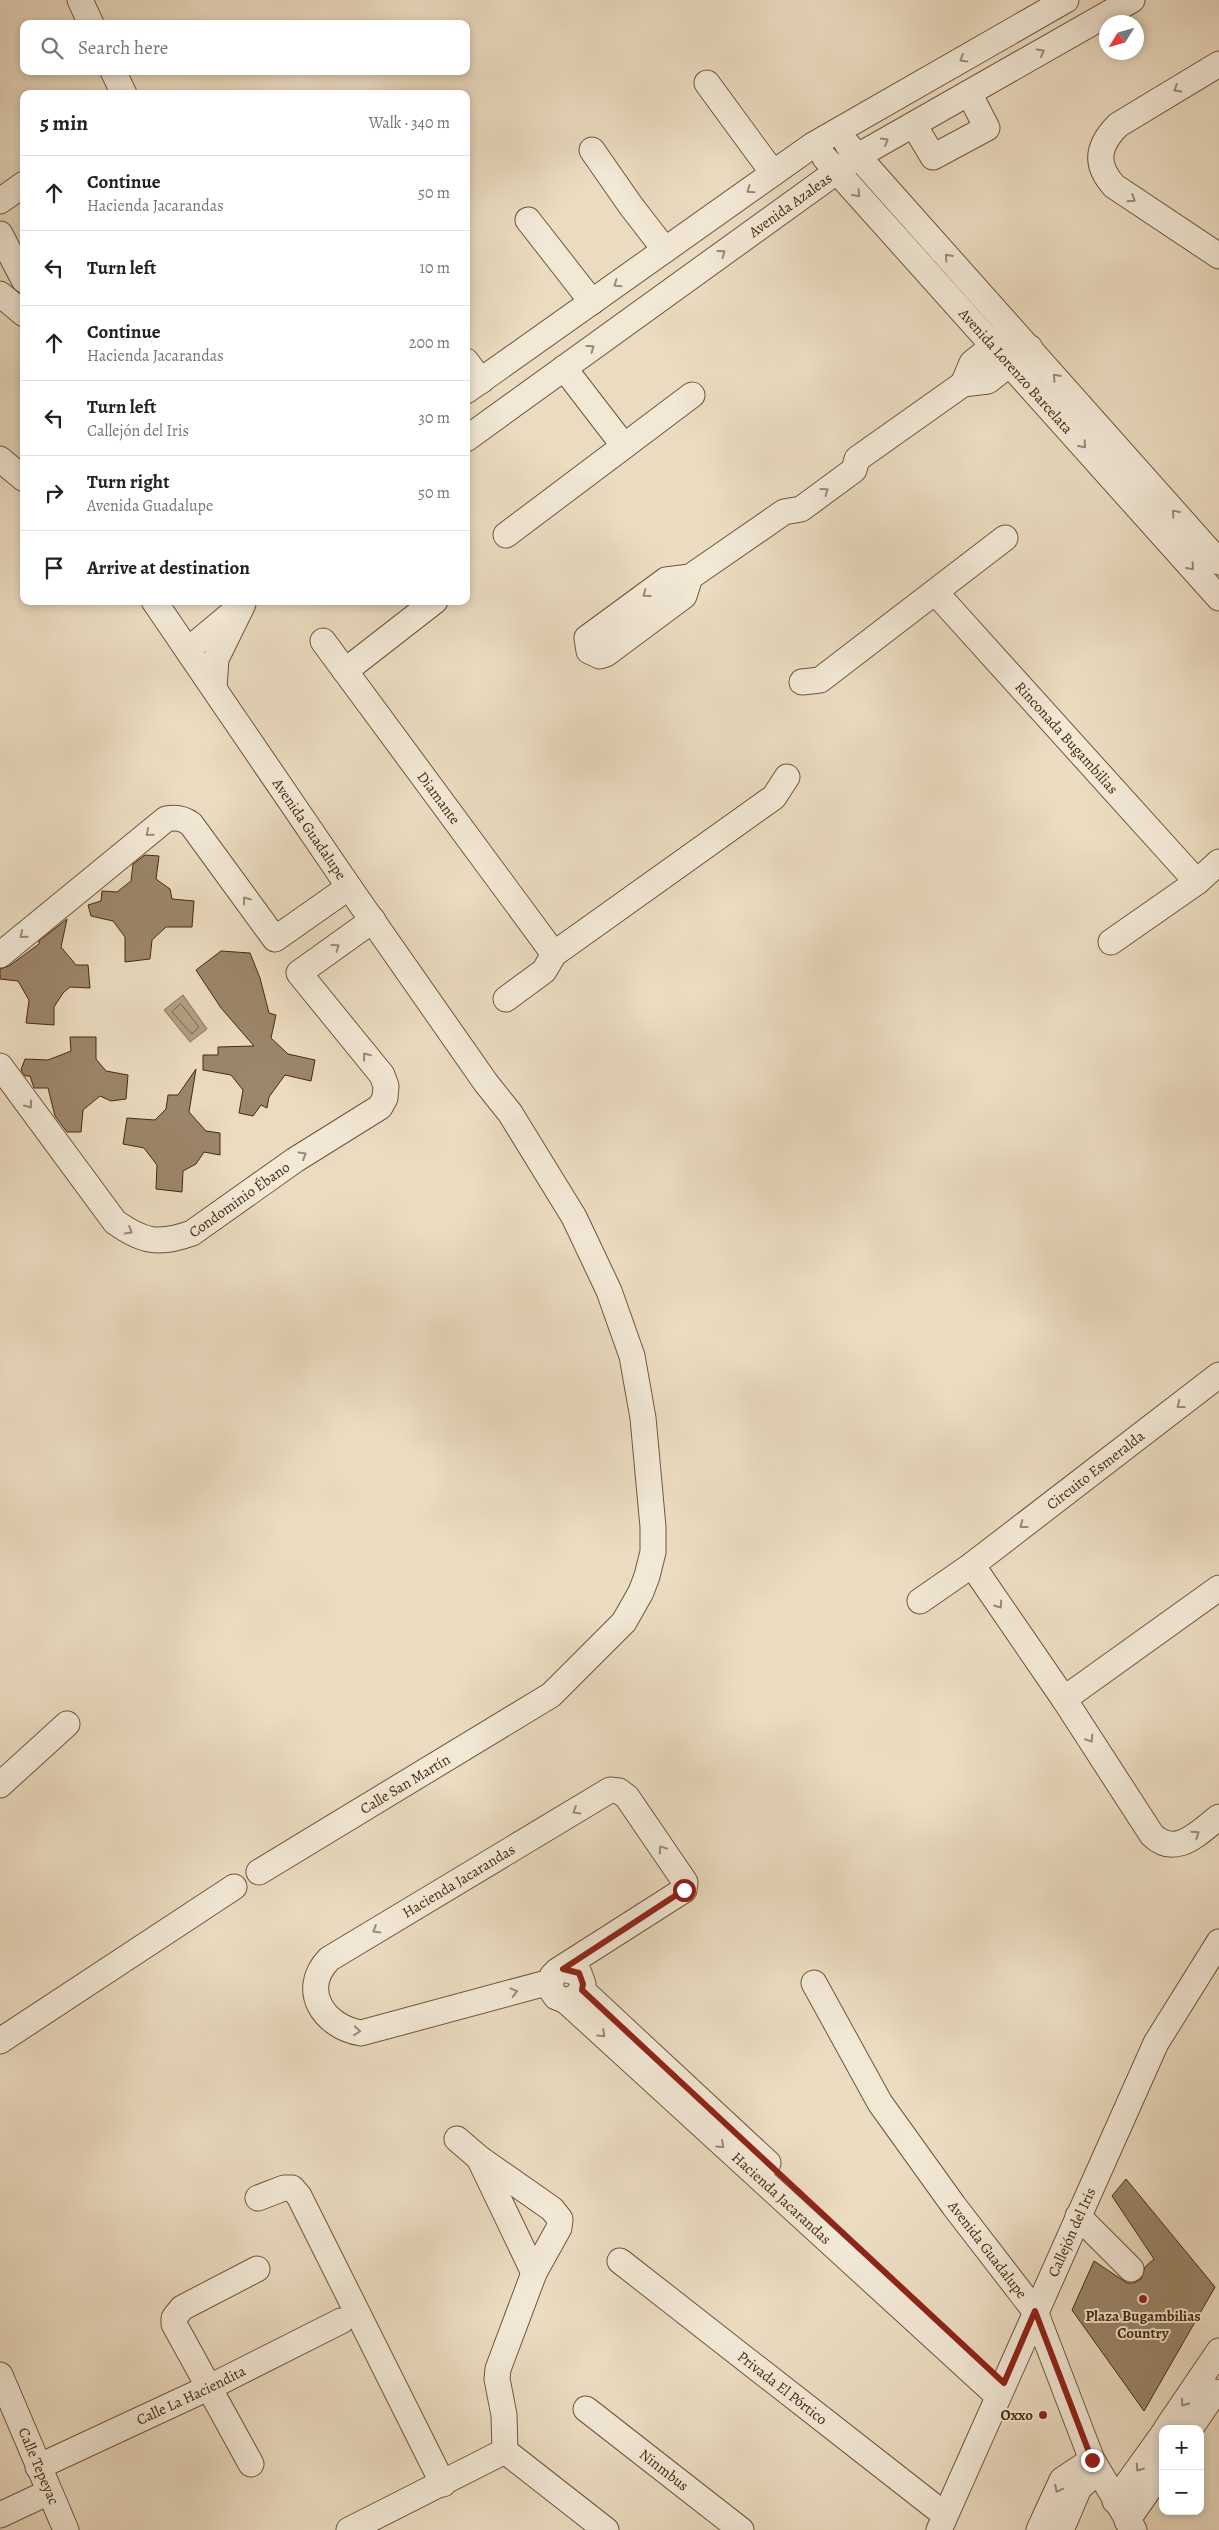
<!DOCTYPE html>
<meta charset="utf-8">
<style>
body{margin:0;font-family:Alegreya,serif;background:#f6f6f6;color:#222}
.controls{position:absolute;right:15px;bottom:15px;display:grid;overflow:hidden;border-radius:10px;box-shadow:0 2px 8px #0003}
.controls button{width:45px;height:45px;display:grid;place-items:center;padding:0;border:0;border-bottom:1px solid #e0e0e0;background:#fff;color:#222;font:25px sans-serif}
.compass{position:absolute;left:1099px;top:15px;width:45px;height:45px;border-radius:50%;background:#fff;box-shadow:0 2px 8px #0003;rotate:233deg}
.stop{position:absolute;width:15px;height:15px;margin:-11px;border:4px solid #8f2418;border-radius:50%;background:#fff}
.stop.end{background:#8f2418;border-color:#fff;box-shadow:0 1px 5px #0008}
.list{margin:0;padding:0;list-style:none}
h2{display:flex;justify-content:space-between;align-items:center;height:65px;margin:0;padding:0 20px;font-size:21px}
h2 small{font-size:16px;font-weight:400;color:#767676}
.list li{display:grid;grid-template-columns:32px 1fr auto;gap:15px;align-items:center;box-sizing:border-box;height:75px;padding:0 20px;border-top:1px solid #e0e0e0}
.list b{display:block;font-size:19px;white-space:nowrap}
.list p{margin:0;font-size:16px;white-space:nowrap;color:#767676}
.list em{font-size:16px;font-style:normal;color:#767676}
.icon{flex:none;width:28px;height:28px;fill:none;stroke:currentColor;stroke-width:2;stroke-linecap:round;stroke-linejoin:round}
.map{position:relative;flex:none;width:1219px;height:2530px;overflow:hidden}
.search{position:absolute;background:#fff;box-shadow:0 2px 8px #0003;left:20px;top:20px;width:450px;height:55px;display:flex;align-items:center;gap:12px;box-sizing:border-box;padding:0 18px;border-radius:10px;color:#767676;font-size:19px}
.panel{position:absolute;background:#fff;box-shadow:0 2px 8px #0003;left:20px;top:90px;width:450px;height:515px;border-radius:10px}
.map>svg:first-child{display:block}
.water{fill:#b39f83;stroke:#877054}
.lines{fill:none;stroke-linecap:round;stroke-linejoin:round}
.shore{stroke:#7c6448;stroke-width:1}
.building{fill:#9c866a;stroke:#462a0d}
.minor-casing{stroke:#6f563a;stroke-width:27}
.minor{stroke:#f2e8d6;stroke-width:25}
.oneway{stroke:#9c8972}
.route{stroke:#8f2418;stroke-width:6}
.poi-dot{fill:#8f2418;stroke:#f2e8d6;stroke-width:2}
.labels{text-anchor:middle;stroke-width:4;stroke-linejoin:round;paint-order:stroke}
.street-label{font-size:15px;fill:#462a0d;stroke:#f2e8d6}
.poi-label{font-size:15px;font-weight:bold;fill:#462a0d;stroke:#f2e8d6}
</style>
<div class="map">
<svg width="1219" height="2530" viewBox="0 0 1219 2530">
<rect width="100%" height="100%" fill="#ebdbc0"/>
<filter id="stains"><feTurbulence type="fractalNoise" baseFrequency=".004" numOctaves="4"/><feColorMatrix values="0 0 0 0 .2 0 0 0 0 .09 0 0 0 0 .02 0 0 0 .5 -.17"/></filter>
<radialGradient id="worn" r=".72"><stop offset=".6" stop-color="#630" stop-opacity="0"/><stop offset="1" stop-color="#630" stop-opacity=".3"/></radialGradient>
<!-- water -->
<path class="water" d="M183 995 207 1029 190 1042 164 1010Z"/>
<g class="lines">
<!-- shore -->
<path class="shore" d="M181 1004 199 1027 192 1034 172 1012Z"/>
</g>
<!-- building -->
<path class="building" d="M145 855 159 856 156 879 170 889 172 899 194 901 192 927H166L152 940 150 959 125 962V937L113 921 91 916 88 905 101 901 102 891 117 892 131 881 133 864Z
M67 919 61 947 76 965H88L90 988 70 987 63 993 54 1007V1025L26 1023 29 1000 18 981 0 979V969L9 966 39 944V941Z
M221 951 250 953 260 978 269 1013 276 1015 271 1038 288 1054 315 1060 311 1081 285 1075 269 1097 267 1108 261 1105 253 1116 239 1113 243 1090 231 1075 203 1070V1055H218V1047L254 1046 221 1008 196 970Z
M70 1037H96V1059L106 1071 128 1075 126 1099 111 1101 100 1096 83 1110 81 1132H67L55 1116 48 1088H34L30 1076H25L21 1070 25 1059 48 1060 71 1051Z
M196 1069 189 1112 206 1131 220 1133V1155L204 1152 196 1164 183 1171 182 1192 156 1189 157 1165 144 1148 123 1144 127 1118 155 1120 166 1109 168 1095H178Z
M1126 2179 1215 2287 1144 2411 1072 2310 1094 2261 1127 2283H1134L1141 2279 1145 2267 1154 2259 1112 2196Z"/>
<g class="lines">
<!-- minor casing -->
<g class="minor-casing">
<g id="minor">
<path d="M80 0 91 24"/>
<path d="M1219 64 1118 125C1098 145 1094 164 1114 186L1219 256"/>
<path d="M113 71 124 94"/>
<path d="M707 83 773 173"/>
<path d="M914 125 933 157 987 128 969 93"/>
<path d="M847 144 1219 562"/>
<path d="M592 150 631 206 665 250"/>
<path id="s1" d="M825 158 1219 598"/>
<path d="M0 201 24 184"/>
<path d="M528 220 592 302"/>
<path d="M0 234 24 280"/>
<path d="M0 294 24 314"/>
<path d="M466 361 481 381"/>
<path d="M564 368 624 446"/>
<path d="M963 384 972 363 1008 334"/>
<path d="M466 391 813 145 1066 0"/>
<path id="s2" d="M466 439 858 156 1132 0"/>
<path d="M0 459 24 479"/>
<path d="M506 535 692 395"/>
<path d="M690 577 684 596 606 654 600 656 589 651 587 638 666 580 690 577 784 512 801 509 854 470 857 459 963 384 988 381 1030 348"/>
<path id="s3" d="M936 593 1197 882"/>
<path id="s4" d="M154 601 349 887 486 1083 510 1113 574 1217 609 1291 632 1356 643 1418 653 1527V1552L647 1576 641 1592 624 1622 551 1695 259 1872"/>
<path id="s5" d="M323 641 554 954"/>
<path d="M188 650 236 610"/>
<path d="M345 671 435 601"/>
<path d="M802 682 820 680 1005 538"/>
<path d="M214 688 216 659 243 604"/>
<path d="M1111 942 1197 882 1219 862"/>
<path d="M0 955 166 819C176 817 183 818 191 824L275 939 349 887"/>
<path d="M506 999 544 971 554 954 774 797 787 777"/>
<path id="s6" d="M0 1066 115 1222C143 1242 159 1245 192 1233L295 1160 380 1107 385 1098 386 1086 382 1075 299 973 373 920"/>
<path d="M972 1565 1064 1699 1152 1835C1176 1858 1198 1833 1219 1817"/>
<path id="s7" d="M920 1601 972 1565 1219 1375"/>
<path d="M1064 1699 1219 1588"/>
<path d="M0 1785 67 1724"/>
<path id="s8" d="M550 1982 361 2033C324 2027 299 1990 329 1959L610 1790 619 1791 627 1797 685 1882 684 1890 557 1971 552 1976 550 1988 556 1997 566 2001 579 1995 583 1984 579 1973 563 1969"/>
<path id="s9" d="M814 1983 880 2103 954 2206 1035 2311 1092 2460 1134 2530"/>
<path d="M582 1990 768 2163"/>
<path id="s10" d="M566 2001 998 2396"/>
<path d="M0 2041 234 1887"/>
<path d="M457 2139 479 2158 552 2209 560 2219 559 2228 534 2273 498 2369 497 2379 504 2415 505 2451"/>
<path d="M479 2158 534 2273"/>
<path d="M258 2198 284 2188H292L299 2196 443 2484"/>
<path d="M1078 2216 1131 2269"/>
<path id="s11" d="M620 2261 945 2515"/>
<path id="s12" d="M0 2375 66 2530"/>
<path id="s13" d="M586 2409 741 2530"/>
<path d="M1166 2429 1219 2351"/>
<path d="M1190 2429 1215 2392"/>
<path d="M505 2451 606 2530"/>
<path d="M251 2464 174 2324V2318L182 2308 257 2269"/>
<path id="s14" d="M38 2467 210 2387 341 2321"/>
<path d="M1115 2501 1163 2434"/>
<path d="M0 2515 49 2492"/>
<path d="M1127 2521 1163 2469"/>
<path d="M349 2530 505 2451"/>
<path id="s15" d="M939 2530 1156 2043 1219 1942"/>
<path d="M1039 2530 1062 2480 1092 2460"/>
<path d="M1061 2530 1079 2488 1098 2471"/>
</g>
</g>
<!-- minor -->
<use href="#minor" class="minor"/>
</g>
<!-- one-way arrows -->
<defs><path id="oneway-chevron" d="M-2-3.5L2.5 0L-2 3.5" fill="none" stroke-width="1.6" stroke-linecap="round" stroke-linejoin="round" transform="scale(1.25)"/></defs>
<g class="oneway">
<use href="#oneway-chevron" transform="translate(1041 52) rotate(-30)"/>
<use href="#oneway-chevron" transform="translate(963 59) rotate(150)"/>
<use href="#oneway-chevron" transform="translate(1177 89) rotate(149)"/>
<use href="#oneway-chevron" transform="translate(885 141) rotate(-30)"/>
<use href="#oneway-chevron" transform="translate(750 190) rotate(145)"/>
<use href="#oneway-chevron" transform="translate(857 194) rotate(48)"/>
<use href="#oneway-chevron" transform="translate(1132 199) rotate(33)"/>
<use href="#oneway-chevron" transform="translate(722 253) rotate(-36)"/>
<use href="#oneway-chevron" transform="translate(948 257) rotate(-132)"/>
<use href="#oneway-chevron" transform="translate(617 284) rotate(145)"/>
<use href="#oneway-chevron" transform="translate(591 348) rotate(-36)"/>
<use href="#oneway-chevron" transform="translate(1056 377) rotate(-132)"/>
<use href="#oneway-chevron" transform="translate(1083 445) rotate(48)"/>
<use href="#oneway-chevron" transform="translate(825 491) rotate(-36)"/>
<use href="#oneway-chevron" transform="translate(1175 513) rotate(-131)"/>
<use href="#oneway-chevron" transform="translate(1191 567) rotate(48)"/>
<use href="#oneway-chevron" transform="translate(646 594) rotate(144)"/>
<use href="#oneway-chevron" transform="translate(149 833) rotate(141)"/>
<use href="#oneway-chevron" transform="translate(246 900) rotate(-126)"/>
<use href="#oneway-chevron" transform="translate(23 935) rotate(141)"/>
<use href="#oneway-chevron" transform="translate(336 947) rotate(-36)"/>
<use href="#oneway-chevron" transform="translate(366 1056) rotate(-129)"/>
<use href="#oneway-chevron" transform="translate(29 1105) rotate(54)"/>
<use href="#oneway-chevron" transform="translate(303 1155) rotate(-31)"/>
<use href="#oneway-chevron" transform="translate(129 1231) rotate(31)"/>
<use href="#oneway-chevron" transform="translate(1180 1405) rotate(143)"/>
<use href="#oneway-chevron" transform="translate(1023 1525) rotate(143)"/>
<use href="#oneway-chevron" transform="translate(999 1605) rotate(55)"/>
<use href="#oneway-chevron" transform="translate(1090 1739) rotate(57)"/>
<use href="#oneway-chevron" transform="translate(576 1811) rotate(149)"/>
<use href="#oneway-chevron" transform="translate(1196 1834) rotate(-35)"/>
<use href="#oneway-chevron" transform="translate(662 1849) rotate(-124)"/>
<use href="#oneway-chevron" transform="translate(376 1930) rotate(149)"/>
<use href="#oneway-chevron" transform="translate(514 1992) rotate(-15)"/>
<use href="#oneway-chevron" transform="translate(357 2031) rotate(5)"/>
<use href="#oneway-chevron" transform="translate(602 2034) rotate(43)"/>
<use href="#oneway-chevron" transform="translate(721 2145) rotate(42)"/>
<use href="#oneway-chevron" transform="translate(1184 2403) rotate(125)"/>
<use href="#oneway-chevron" transform="translate(1139 2468) rotate(125)"/>
<use href="#oneway-chevron" transform="translate(1058 2489) rotate(116)"/>
</g>
<g class="lines">
<!-- route -->
<path class="route" d="M684 1890 563 1969 579 1973 583 1984 582 1990 1004 2383 1035 2311 1092 2460"/>
</g>
<!-- markers -->
<g class="poi-dot">
<circle cx="1143" cy="2299" r="5"/>
<circle cx="1043" cy="2415" r="5"/>
</g>
<g class="labels">
<!-- street labels -->
<g class="street-label">
<text dy="5" stroke="none"><textPath href="#s2" startOffset="400">Avenida Azaleas</textPath></text>
<text dy="5" stroke="none"><textPath href="#s1" startOffset="286">Avenida Lorenzo Barcelata</textPath></text>
<text dy="5" stroke="none"><textPath href="#s3" startOffset="195">Rinconada Bugambilias</textPath></text>
<text dy="5" stroke="none"><textPath href="#s5" startOffset="195">Diamante</textPath></text>
<text dy="5" stroke="none"><textPath href="#s4" startOffset="276">Avenida Guadalupe</textPath></text>
<text dy="5" stroke="none"><textPath href="#s6" startOffset="334">Condominio Ébano</textPath></text>
<text dy="5" stroke="none"><textPath href="#s7" startOffset="219">Circuito Esmeralda</textPath></text>
<text transform="translate(405 1784) rotate(-31)" y="5">Calle San Martín</text>
<text dy="5" stroke="none"><textPath href="#s8" startOffset="449">Hacienda Jacarandas</textPath></text>
<text dy="5" stroke="none"><textPath href="#s10" startOffset="292">Hacienda Jacarandas</textPath></text>
<text dy="5" stroke="none"><textPath href="#s15" startOffset="326">Callejón del Iris</textPath></text>
<text dy="5" stroke="none"><textPath href="#s9" startOffset="319">Avenida Guadalupe</textPath></text>
<text dy="5" stroke="none"><textPath href="#s11" startOffset="206">Privada El Pórtico</textPath></text>
<text dy="5" stroke="none"><textPath href="#s14" startOffset="169">Calle La Haciendita</textPath></text>
<text dy="5" stroke="none"><textPath href="#s12" startOffset="99">Calle Tepeyac</textPath></text>
<text dy="5" stroke="none"><textPath href="#s13" startOffset="99">Ninmbus</textPath></text>
</g>
<!-- poi labels -->
<g class="poi-label">
<text x="1143" y="2321">Plaza Bugambilias<tspan x="1143" dy="17">Country</tspan></text>
<text x="1033" y="2420" text-anchor="end">Oxxo</text>
</g>
</g>
<rect width="100%" height="100%" filter="url(#stains)"/>
<rect width="100%" height="100%" fill="url(#worn)"/>
</svg>
<div class="controls">
<button>+</button>
<button>−</button>
</div>
<svg class="compass" viewBox="-18 -18 36 36"><path d="M0-13l5 13h-10z" fill="#e53935"/><path d="M0 13l5-13h-10z" fill="#767676"/></svg>
<div class="stop" style="left:684px;top:1890px"></div>
<div class="stop end" style="left:1092px;top:2460px"></div>
<div class="search"><svg class="icon" aria-label="search" viewBox="0 0 24 24"><circle cx="10" cy="10" r="6"/><path d="M15 15l6 6"/></svg>Search here</div>
<section class="panel">
<h2>5 min<small>Walk · 340 m</small></h2>
<ul class="list">
<li><svg class="icon" aria-label="ahead" viewBox="0 0 24 24"><path d="M12 20V5M6 11l6-6 6 6"/></svg><div><b>Continue</b><p>Hacienda Jacarandas</p></div><em>50 m</em></li>
<li><svg class="icon" aria-label="left" viewBox="0 0 24 24"><path d="M17 20v-9H6M10 6l-5 5 5 5"/></svg><div><b>Turn left</b></div><em>10 m</em></li>
<li><svg class="icon" aria-label="ahead" viewBox="0 0 24 24"><path d="M12 20V5M6 11l6-6 6 6"/></svg><div><b>Continue</b><p>Hacienda Jacarandas</p></div><em>200 m</em></li>
<li><svg class="icon" aria-label="left" viewBox="0 0 24 24"><path d="M17 20v-9H6M10 6l-5 5 5 5"/></svg><div><b>Turn left</b><p>Callejón del Iris</p></div><em>30 m</em></li>
<li><svg class="icon" aria-label="right" viewBox="0 0 24 24"><path d="M7 20v-9h11M14 6l5 5-5 5"/></svg><div><b>Turn right</b><p>Avenida Guadalupe</p></div><em>50 m</em></li>
<li><svg class="icon" aria-label="arrive" viewBox="0 0 24 24"><path d="M6 21V4h12l-3 4 3 4H6"/></svg><div><b>Arrive at destination</b></div></li>
</ul>
</section>
</div>
